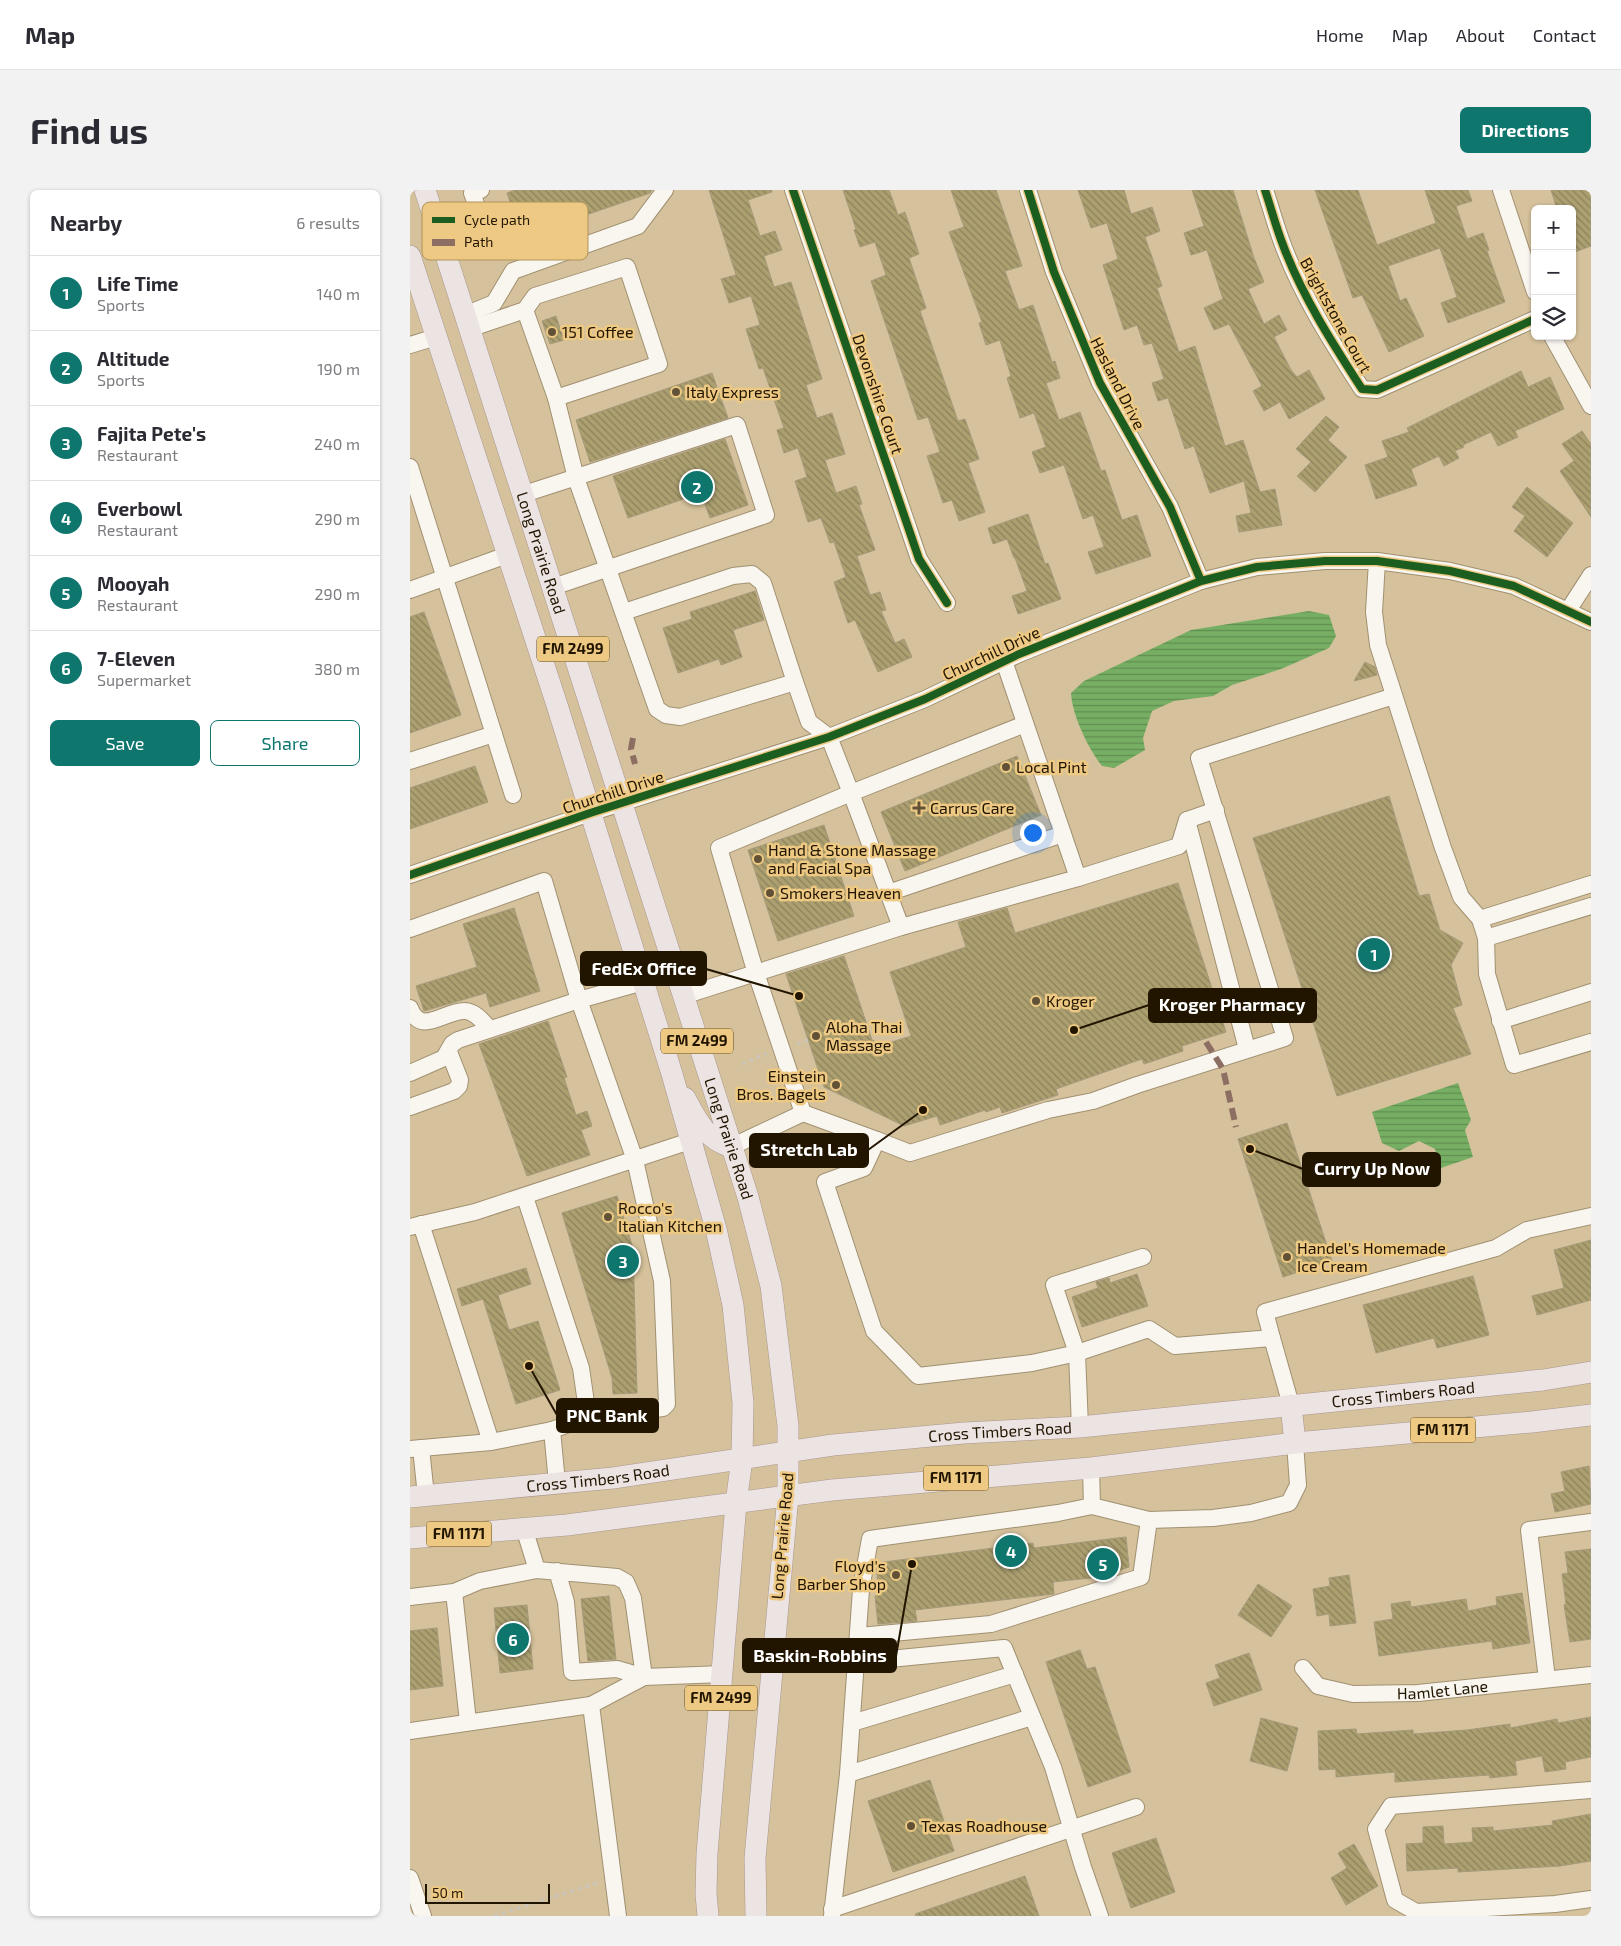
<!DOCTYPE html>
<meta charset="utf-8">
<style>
body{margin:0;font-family:"Exo 2",sans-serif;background:#f2f2f3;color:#2b2b33}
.controls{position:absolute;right:15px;top:15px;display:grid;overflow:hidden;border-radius:8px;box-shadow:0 1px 4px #0004}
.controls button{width:45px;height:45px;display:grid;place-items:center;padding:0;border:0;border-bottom:1px solid #e1e1e2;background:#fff;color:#2b2b33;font:25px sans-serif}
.scale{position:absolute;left:15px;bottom:12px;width:125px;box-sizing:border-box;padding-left:5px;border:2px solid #221500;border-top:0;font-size:14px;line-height:18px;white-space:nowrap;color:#221500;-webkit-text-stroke:4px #edc983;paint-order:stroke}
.you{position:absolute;left:622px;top:642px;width:18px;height:18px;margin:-12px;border:4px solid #fff;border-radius:50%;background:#1a73e8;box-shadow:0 0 0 8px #1a73e833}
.badge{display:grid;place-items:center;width:32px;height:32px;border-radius:50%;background:#0f766e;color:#fff;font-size:16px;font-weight:700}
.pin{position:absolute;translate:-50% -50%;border:2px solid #fff;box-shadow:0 1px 5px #0006}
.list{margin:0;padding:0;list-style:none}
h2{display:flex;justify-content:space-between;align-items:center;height:65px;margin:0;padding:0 20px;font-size:21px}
h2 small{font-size:16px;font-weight:400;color:#7c7c81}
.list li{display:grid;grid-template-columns:32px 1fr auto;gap:15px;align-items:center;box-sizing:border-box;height:75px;padding:0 20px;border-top:1px solid #e1e1e2}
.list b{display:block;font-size:19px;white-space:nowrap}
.list p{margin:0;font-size:16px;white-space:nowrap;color:#7c7c81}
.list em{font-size:16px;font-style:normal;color:#7c7c81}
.actions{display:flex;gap:10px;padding:15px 20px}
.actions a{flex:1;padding:11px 0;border:1px solid #0f766e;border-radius:8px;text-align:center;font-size:18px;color:#0f766e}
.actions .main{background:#0f766e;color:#fff}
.icon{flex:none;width:28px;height:28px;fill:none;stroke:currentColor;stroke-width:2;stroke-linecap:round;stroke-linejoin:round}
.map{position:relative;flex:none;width:1181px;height:1726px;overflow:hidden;border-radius:8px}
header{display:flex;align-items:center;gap:30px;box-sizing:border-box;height:70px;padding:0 25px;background:#fff;border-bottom:1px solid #e1e1e2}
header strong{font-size:24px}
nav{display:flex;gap:28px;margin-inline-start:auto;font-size:18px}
.intro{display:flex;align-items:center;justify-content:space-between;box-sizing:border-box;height:120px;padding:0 30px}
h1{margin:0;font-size:35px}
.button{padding:12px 22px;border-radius:8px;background:#0f766e;color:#fff;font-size:18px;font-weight:700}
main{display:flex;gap:30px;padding:0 30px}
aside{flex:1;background:#fff;border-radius:8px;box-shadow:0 1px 4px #0004}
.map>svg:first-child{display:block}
.water{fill:url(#water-rules)}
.building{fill:url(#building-back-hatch);stroke:#a59a7a}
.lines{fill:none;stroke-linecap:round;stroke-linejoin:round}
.minor-casing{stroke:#a19172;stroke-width:18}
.major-casing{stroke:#aa968e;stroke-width:22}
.path{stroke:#ccc5ba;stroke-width:3;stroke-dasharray:4 4;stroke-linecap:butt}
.minor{stroke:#f9f6f0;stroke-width:16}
.major{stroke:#ece4e3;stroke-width:21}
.quiet{stroke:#8d6e63;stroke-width:6;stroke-dasharray:12 6;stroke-linecap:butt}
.cycleway-casing{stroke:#edc983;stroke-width:11}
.cycleway{stroke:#1b5e20;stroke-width:8}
.poi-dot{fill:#615136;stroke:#edc983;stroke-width:2}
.labels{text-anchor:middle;stroke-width:5;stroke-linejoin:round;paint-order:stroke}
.shield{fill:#edc983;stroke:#5f4b27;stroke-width:1}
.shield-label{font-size:15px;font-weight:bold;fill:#221500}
.street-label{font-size:16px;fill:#221500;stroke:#edc983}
.poi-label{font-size:16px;fill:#221500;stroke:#edc983;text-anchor:start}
.key{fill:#edc983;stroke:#b0935c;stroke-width:1}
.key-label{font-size:14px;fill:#221500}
.leader{fill:none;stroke:#221500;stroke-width:2}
.callout-dot{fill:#221500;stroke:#edc983;stroke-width:2}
.callout{fill:#221500;stroke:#221500;stroke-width:2}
.callout-label{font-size:18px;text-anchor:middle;font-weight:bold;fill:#fff}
</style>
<header>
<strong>Map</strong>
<nav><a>Home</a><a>Map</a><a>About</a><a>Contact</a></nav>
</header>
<div class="intro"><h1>Find us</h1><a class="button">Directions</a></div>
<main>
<aside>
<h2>Nearby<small>6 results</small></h2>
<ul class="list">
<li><span class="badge">1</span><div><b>Life Time</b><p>Sports</p></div><em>140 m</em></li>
<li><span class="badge">2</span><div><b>Altitude</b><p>Sports</p></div><em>190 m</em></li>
<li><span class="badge">3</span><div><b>Fajita Pete's</b><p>Restaurant</p></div><em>240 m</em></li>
<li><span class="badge">4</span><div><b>Everbowl</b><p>Restaurant</p></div><em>290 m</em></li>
<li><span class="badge">5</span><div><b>Mooyah</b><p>Restaurant</p></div><em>290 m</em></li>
<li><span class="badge">6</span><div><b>7-Eleven</b><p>Supermarket</p></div><em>380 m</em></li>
</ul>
<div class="actions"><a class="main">Save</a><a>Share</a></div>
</aside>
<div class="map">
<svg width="1181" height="1726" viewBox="0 0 1181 1726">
<defs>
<pattern id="water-rules" width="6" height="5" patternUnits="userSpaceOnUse" patternTransform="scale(1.25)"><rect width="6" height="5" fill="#76af64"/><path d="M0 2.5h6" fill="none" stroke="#608d50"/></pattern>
<pattern id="building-back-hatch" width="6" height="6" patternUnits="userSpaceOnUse" patternTransform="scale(1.25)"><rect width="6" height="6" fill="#aca071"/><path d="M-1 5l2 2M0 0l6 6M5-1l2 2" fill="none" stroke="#8c815a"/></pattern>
</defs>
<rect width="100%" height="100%" fill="#d5c19b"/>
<!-- water -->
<path class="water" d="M899 421 919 425 926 446 919 458 871 479 822 495 803 506 764 511 742 521 733 548 735 560 704 578 692 576C678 558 662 525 661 503L674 491 781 440Z
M1048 893 1061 930 1055 940 1063 967 1031 978 1025 959 1009 951 989 961 972 953 962 922Z"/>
<!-- building -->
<path class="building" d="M105 0H242L240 3 112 47 97 3Z
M299 0H361L362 2 338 10 350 46 365 41 372 60 354 66 364 97 381 92 412 189 396 195 407 228 422 223 435 264 415 270 426 303 446 296 452 314 449 315 465 360 447 366 460 405 470 402 476 420 471 421 485 453 494 449 502 467 468 482 445 430 438 433 424 392 436 387 424 352 420 353 411 328 398 332 385 291 397 287 388 258 374 263 367 240 374 238 353 178 349 179 336 139 350 135 341 106 319 113 311 89 326 85Z
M433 0H479L488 25 495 22 509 64 499 68 516 118 510 121 548 231 555 229 569 269 558 273 575 322 549 331 542 310 533 313 517 266 530 262 518 227 508 230 461 91 476 85 465 52 450 57 444 40 446 39Z
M541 0H586L612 76 595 81 609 120 623 115 642 172 645 171 650 188 636 193 649 230 670 222 691 281 695 280 712 330 727 325 741 366 686 384 678 362 694 357 683 325 673 329 654 275 630 283 622 262 636 257 624 223 610 228 597 188 601 186 590 150 576 155 569 133 572 132 539 42 554 37Z
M668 0H714L721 24 742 17 750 41 735 47 752 96 747 98 769 162 785 156 815 256 833 250 850 302 865 299 872 335 829 342 826 326 841 323 834 291 800 303 784 256 775 259 758 208 748 211 742 193 754 189 742 153 734 155 727 135 714 140 693 75 708 69 697 33 681 38Z
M782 0H823L844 68 854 92 838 99 854 134 869 125 877 140 864 147 881 180 887 187 899 180 915 209 879 229 870 212 854 221 843 201 852 196 819 134 804 140 794 118 813 109 797 60 781 65 774 43 794 36Z
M905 0H948L967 55 1026 33 1015 0H1058L1062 11 1046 16 1057 49 1073 43 1079 60 1077 61 1095 112 1038 133 1031 113 1047 107 1030 58 978 76 990 111 996 108 1014 146 979 162 952 105 943 108Z
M1141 0H1181V56L1162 63V19H1147Z
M146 126 154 150 140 154 132 131Z
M1111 181 1118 197 1140 187 1154 219 1105 241 1108 247 1088 256 1081 242 1053 255 1054 257 1045 261 1049 268 1034 276 1029 266 1001 279 1007 295 966 309 955 275 978 267 972 251 999 242 997 238Z
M302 183 318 228 180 272 166 230Z
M916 226 929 237 918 250 937 267 905 302 887 286 901 272 886 259Z
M1172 241 1181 254V327L1150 281 1164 271 1152 254Z
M315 249 338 315 300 328 291 303 218 328 203 286Z
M1117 297 1163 333 1137 367 1104 341 1115 326 1102 317Z
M618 324 635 374 638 373 651 409 608 424 602 406 617 401 605 368H604L597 349 583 354 578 338Z
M345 401 354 430 323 440 332 467 311 475 309 469 268 483 253 438 282 429 280 422Z
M14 422 51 525 0 543V427Z
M955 472 965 477 967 485 944 491Z
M607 566 631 625 495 681 471 622Z
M65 576 78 612 0 639V598Z
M979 606 1009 706 1019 704 1030 740 1053 753 1041 775 1052 815 1043 818 1061 864 927 906 843 648Z
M414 635 444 726 368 751 338 660Z
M768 693 816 842 772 856 773 861 734 874 732 869 646 899 648 905 592 923 590 917 576 922 575 920 530 935 527 926 494 936 414 897 376 784 434 766 462 850 472 855 501 846 480 782 556 757 548 732 597 718 605 743Z
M104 718 130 801 80 817 76 803 14 821 6 796 67 777 53 734Z
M138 831 157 887 154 888 166 925 177 921 182 936 171 940 180 965 117 986 69 854Z
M877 933 922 1071 873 1087 828 949Z
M207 1006 223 1058 227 1203 203 1204 202 1188 152 1023Z
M1181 1050V1110L1127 1125 1122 1106 1154 1098 1144 1060Z
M116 1078 121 1094 88 1105 99 1140 128 1131 150 1200 106 1214 73 1109 52 1116 47 1099Z
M727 1084 738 1116 672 1137 662 1107 688 1098 686 1092 699 1088 700 1093Z
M1063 1086 1079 1145 1027 1158 1024 1148 966 1163 953 1115Z
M1179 1276 1181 1314 1145 1322 1141 1304 1155 1301 1151 1282Z
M716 1347 719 1377 690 1387 643 1392 644 1404 505 1420 507 1431 468 1434 465 1406 469 1405 466 1373 623 1353 624 1358Z
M1181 1359V1449L1160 1452 1154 1415 1156 1414 1152 1384 1158 1383 1155 1362Z
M939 1385 946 1433 920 1436 919 1424 907 1426 903 1399 920 1396 919 1388Z
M848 1394 882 1416 861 1447 828 1425Z
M1112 1403 1120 1453 1083 1459 1082 1451 969 1466 964 1432 983 1429 981 1414 1000 1411 1001 1417 1056 1409 1058 1421 1087 1415 1086 1407Z
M199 1406 206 1469 178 1471 171 1409Z
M117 1415 123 1479 90 1483 84 1418Z
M27 1438 33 1496 0 1500V1441Z
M670 1460 677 1479 685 1477 721 1582 678 1597 636 1472Z
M839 1463 852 1500 804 1516 796 1493 810 1488 805 1475Z
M1181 1527V1567L1155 1572 1156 1579 1135 1582 1132 1566 1105 1571 1107 1585 1080 1588 1079 1585 985 1592V1582L926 1587V1579L909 1580 908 1541 946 1539 947 1544 1003 1540V1544L1057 1540 1100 1534V1538L1147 1529 1148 1533Z
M851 1528 888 1538 877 1581 840 1571Z
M520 1590 544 1661 483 1682 458 1611Z
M1181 1624V1671L1150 1676 1048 1682V1678L997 1681 996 1654 1013 1653V1637L1033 1636 1034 1654 1063 1652 1062 1638 1083 1637V1641L1143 1635 1142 1631Z
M746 1648 765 1702 721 1718 702 1663Z
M944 1654 968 1696 936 1715 921 1688 937 1678 928 1663Z
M615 1686 629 1726H506L505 1724Z"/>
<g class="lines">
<!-- minor casing -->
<g class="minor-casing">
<g id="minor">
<path d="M383 0 509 369 537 413"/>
<path d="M618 0 644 82 690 193 760 317 791 391"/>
<path d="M855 0C861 18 866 37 873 55 892 106 923 154 952 199L967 200 1125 129"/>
<path d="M1091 0 1125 102"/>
<path d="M27 36 70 25 62 3 71 0"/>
<path d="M115 120 146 208"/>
<path d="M55 125 84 113 103 81 228 36 255 0"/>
<path d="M59 139 115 120 125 106 217 77 249 174 146 208 166 288 247 519 256 525 270 527 385 492 399 532 419 547 441 603 309 658 344 777 393 923 467 950 454 978 415 992 464 1141 508 1186 622 1173 667 1163 739 1139 765 1156 862 1148 881 1215"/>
<path d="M1142 146 1181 216"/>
<path d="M0 155 26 147"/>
<path d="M0 277 103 605"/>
<path d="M114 304 327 235 356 325 143 397"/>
<path d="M967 371 964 422 968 455 1033 658 1051 707 1070 729 1076 748 1077 784 1104 875 1181 852"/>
<path d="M0 400 97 365"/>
<path d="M1159 419 1181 385"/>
<path d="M214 422 323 386 342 384 353 393 385 492"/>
<path d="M0 571 84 544"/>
<path d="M777 630 837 859"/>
<path d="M0 685 180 623 419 547 515 509 609 464 791 391 847 377 915 371H967L1040 381 1104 396 1181 432"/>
<path d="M668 688 769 656 777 630 806 620"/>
<path d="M478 703 653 644"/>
<path d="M1070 729 1181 694"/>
<path d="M491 737 441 603 615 534"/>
<path d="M0 739 134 691 169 810 48 850 42 854 34 868 0 883"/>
<path d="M1076 748 1181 716"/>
<path d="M273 806 491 737 668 688 594 471"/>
<path d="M0 818C11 847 35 820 55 821 65 821 74 833 80 839"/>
<path d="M1090 831 1181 802"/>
<path d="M0 917 44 901 49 896 50 890 39 862"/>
<path d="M467 950 500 963 638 920 683 911 727 895 875 848 789 568 984 506"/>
<path d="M321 957 393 923"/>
<path d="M115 1007 171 1178 178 1227"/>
<path d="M11 1034 81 1252"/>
<path d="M0 1037 65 1022 280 951"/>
<path d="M862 1148 855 1122 1086 1058 1117 1040 1181 1026"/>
<path d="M670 1237 667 1163 644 1095 733 1067"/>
<path d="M142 1240 147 1293"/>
<path d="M11 1258 16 1306"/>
<path d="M0 1259 81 1252 142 1240 178 1227 253 1218 257 1214 252 1091 225 970 169 810 233 792"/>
<path d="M681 1278 682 1316 739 1330 803 1328 841 1323 879 1313 888 1295 885 1253"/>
<path d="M114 1338 127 1380"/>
<path d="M44 1402 58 1532"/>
<path d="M0 1407 44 1402 70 1391 127 1380 207 1387 216 1392 223 1408 234 1487 207 1479 162 1482 156 1412 147 1381"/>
<path d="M449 1446 581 1434 731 1387 739 1330"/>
<path d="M448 1472 594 1458 643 1577 673 1677 690 1726"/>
<path id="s1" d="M893 1478 908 1496 943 1504 1008 1503 1181 1485"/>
<path d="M1137 1489 1119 1340 1181 1332"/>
<path d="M181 1515 208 1726"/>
<path d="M442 1533 605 1484"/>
<path d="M0 1541 181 1515 234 1487 313 1484"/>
<path d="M438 1584 622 1527"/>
<path d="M0 1688 13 1726"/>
<path d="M422 1719 726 1617"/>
<path d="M1006 1722 985 1710 966 1639 981 1616 1181 1600"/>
<path d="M1006 1722 1145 1714 1181 1709"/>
<path d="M422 1726 438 1584 451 1399 460 1349 648 1323 682 1316"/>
</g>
</g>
<!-- major casing -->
<g class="major-casing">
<g id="major">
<path id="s2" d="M15 0 338 1007 361 1096 378 1236V1306L345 1668 346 1726"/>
<path d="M0 66 147 515 262 884 306 1039 323 1115 333 1213 332 1269 326 1313 297 1664 296 1704 298 1726"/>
<path d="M275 908C288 932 295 948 321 957"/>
<path d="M881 1215 885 1253"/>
<path id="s3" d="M0 1307 203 1288 423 1255 554 1243 670 1237 1133 1190 1181 1182"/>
<path d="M0 1348 157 1335 422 1300 681 1278 885 1253 1122 1232 1181 1225"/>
</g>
</g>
<!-- path -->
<path class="path" d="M387 854 398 850
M332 874 357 863
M84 1726 187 1693"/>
<!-- minor -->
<use href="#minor" class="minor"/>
<!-- major -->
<use href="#major" class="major"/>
<!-- quiet -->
<path class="quiet" d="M223 548 221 559 225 574
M796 852 813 879 826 937"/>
<!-- cycleway casing -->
<g class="cycleway-casing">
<path id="cycleway" d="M383 0 509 369 537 413
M618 0 644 82 690 193 760 317 791 391
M855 0C861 18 866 37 873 55 892 106 923 154 952 199L967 200 1125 129
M0 685 180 623 419 547 515 509 609 464 791 391 847 377 915 371H967L1040 381 1104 396 1181 432"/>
</g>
<!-- cycleway -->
<use href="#cycleway" class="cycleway"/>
</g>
<!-- markers -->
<g class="poi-dot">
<circle cx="142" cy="142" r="5"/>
<circle cx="266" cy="202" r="5"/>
<circle cx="596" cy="577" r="5"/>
<path d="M506.5 610.5h5v5h5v5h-5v5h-5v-5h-5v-5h5z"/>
<circle cx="348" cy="669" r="5"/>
<circle cx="360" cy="703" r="5"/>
<circle cx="626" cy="811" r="5"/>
<circle cx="406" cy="846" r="5"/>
<circle cx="426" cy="895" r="5"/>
<circle cx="198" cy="1027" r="5"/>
<circle cx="877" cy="1067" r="5"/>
<circle cx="486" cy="1385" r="5"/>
<circle cx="501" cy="1636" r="5"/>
</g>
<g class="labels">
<!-- shield labels -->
<g class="shield">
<rect x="127" y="446.5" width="72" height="25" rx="4"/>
<rect x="251" y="838.5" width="72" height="25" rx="4"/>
<rect x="1000.5" y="1227.5" width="65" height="25" rx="4"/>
<rect x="513.5" y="1275.5" width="65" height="25" rx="4"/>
<rect x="16.5" y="1331.5" width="65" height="25" rx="4"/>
<rect x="275" y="1495.5" width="72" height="25" rx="4"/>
</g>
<g class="shield-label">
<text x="163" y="464">FM 2499</text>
<text x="287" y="856">FM 2499</text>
<text x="1033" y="1245">FM 1171</text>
<text x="546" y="1293">FM 1171</text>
<text x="49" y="1349">FM 1171</text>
<text x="311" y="1513">FM 2499</text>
</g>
<!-- street labels -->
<g class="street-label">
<text transform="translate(926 125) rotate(61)" y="6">Brightstone Court</text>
<text transform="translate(708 193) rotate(63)" y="6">Hasland Drive</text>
<text transform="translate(468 204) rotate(71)" y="6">Devonshire Court</text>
<text dy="6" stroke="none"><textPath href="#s2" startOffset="381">Long Prairie Road</textPath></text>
<text transform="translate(581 463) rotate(-25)" y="6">Churchill Drive</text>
<text transform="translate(203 602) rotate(-18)" y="6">Churchill Drive</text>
<text dy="6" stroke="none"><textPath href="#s2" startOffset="996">Long Prairie Road</textPath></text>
<text dy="6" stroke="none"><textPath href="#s3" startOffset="999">Cross Timbers Road</textPath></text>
<text dy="6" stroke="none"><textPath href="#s3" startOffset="594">Cross Timbers Road</textPath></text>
<text dy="6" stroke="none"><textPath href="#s3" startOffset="189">Cross Timbers Road</textPath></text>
<text transform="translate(372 1346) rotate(-85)" y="6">Long Prairie Road</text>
<text dy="6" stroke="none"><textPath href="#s1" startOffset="149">Hamlet Lane</textPath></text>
</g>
<!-- poi labels -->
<g class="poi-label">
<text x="152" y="148">151 Coffee</text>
<text x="276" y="208">Italy Express</text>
<text x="606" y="583">Local Pint</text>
<text x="520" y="624">Carrus Care</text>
<text x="358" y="666">Hand &amp; Stone Massage<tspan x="358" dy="18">and Facial Spa</tspan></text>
<text x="370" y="709">Smokers Heaven</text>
<text x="636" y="817">Kroger</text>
<text x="416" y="843">Aloha Thai<tspan x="416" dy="18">Massage</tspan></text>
<text x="416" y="892" text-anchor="end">Einstein<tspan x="416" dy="18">Bros. Bagels</tspan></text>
<text x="208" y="1024">Rocco's<tspan x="208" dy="18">Italian Kitchen</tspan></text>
<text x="887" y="1064">Handel's Homemade<tspan x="887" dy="18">Ice Cream</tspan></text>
<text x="476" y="1382" text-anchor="end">Floyd's<tspan x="476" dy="18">Barber Shop</tspan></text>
<text x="511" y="1642">Texas Roadhouse</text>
</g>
</g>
<!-- legend -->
<rect x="12" y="12" width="166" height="58" rx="8" class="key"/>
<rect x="22" y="27" width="23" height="6" fill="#1b5e20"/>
<rect x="22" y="49" width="23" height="7" fill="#8d6e63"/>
<g class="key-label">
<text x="54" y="35">Cycle path</text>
<text x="54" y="57">Path</text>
</g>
<!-- callouts -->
<path class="leader" d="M389 806L296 779M664 840L739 815M513 920L458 960M840 959L893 979M119 1176L147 1225M502 1374L486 1466"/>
<g class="callout-dot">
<circle cx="389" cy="806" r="5"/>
<circle cx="664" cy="840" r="5"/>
<circle cx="513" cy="920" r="5"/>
<circle cx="840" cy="959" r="5"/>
<circle cx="119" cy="1176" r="5"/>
<circle cx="502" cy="1374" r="5"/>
</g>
<g class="callout">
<rect x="171" y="762" width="125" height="33" rx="5"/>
<rect x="739" y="799" width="167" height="33" rx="5"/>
<rect x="340" y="944" width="118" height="33" rx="5"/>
<rect x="893" y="963" width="137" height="33" rx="5"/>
<rect x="147" y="1209" width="101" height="33" rx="5"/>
<rect x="333" y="1449" width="153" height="33" rx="5"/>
</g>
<g class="callout-label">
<text x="234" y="785">FedEx Office</text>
<text x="822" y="821">Kroger Pharmacy</text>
<text x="399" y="966">Stretch Lab</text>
<text x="962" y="985">Curry Up Now</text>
<text x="197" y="1232">PNC Bank</text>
<text x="410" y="1472">Baskin-Robbins</text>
</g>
</svg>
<div class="controls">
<button>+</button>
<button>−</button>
<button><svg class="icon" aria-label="layers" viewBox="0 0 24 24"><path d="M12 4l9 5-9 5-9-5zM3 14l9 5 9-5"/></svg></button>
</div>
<div class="scale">50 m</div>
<div class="you"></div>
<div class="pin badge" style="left:964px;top:764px">1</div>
<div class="pin badge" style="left:287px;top:297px">2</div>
<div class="pin badge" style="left:213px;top:1071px">3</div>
<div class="pin badge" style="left:601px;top:1361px">4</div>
<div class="pin badge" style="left:693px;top:1374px">5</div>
<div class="pin badge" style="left:103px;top:1449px">6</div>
</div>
</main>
